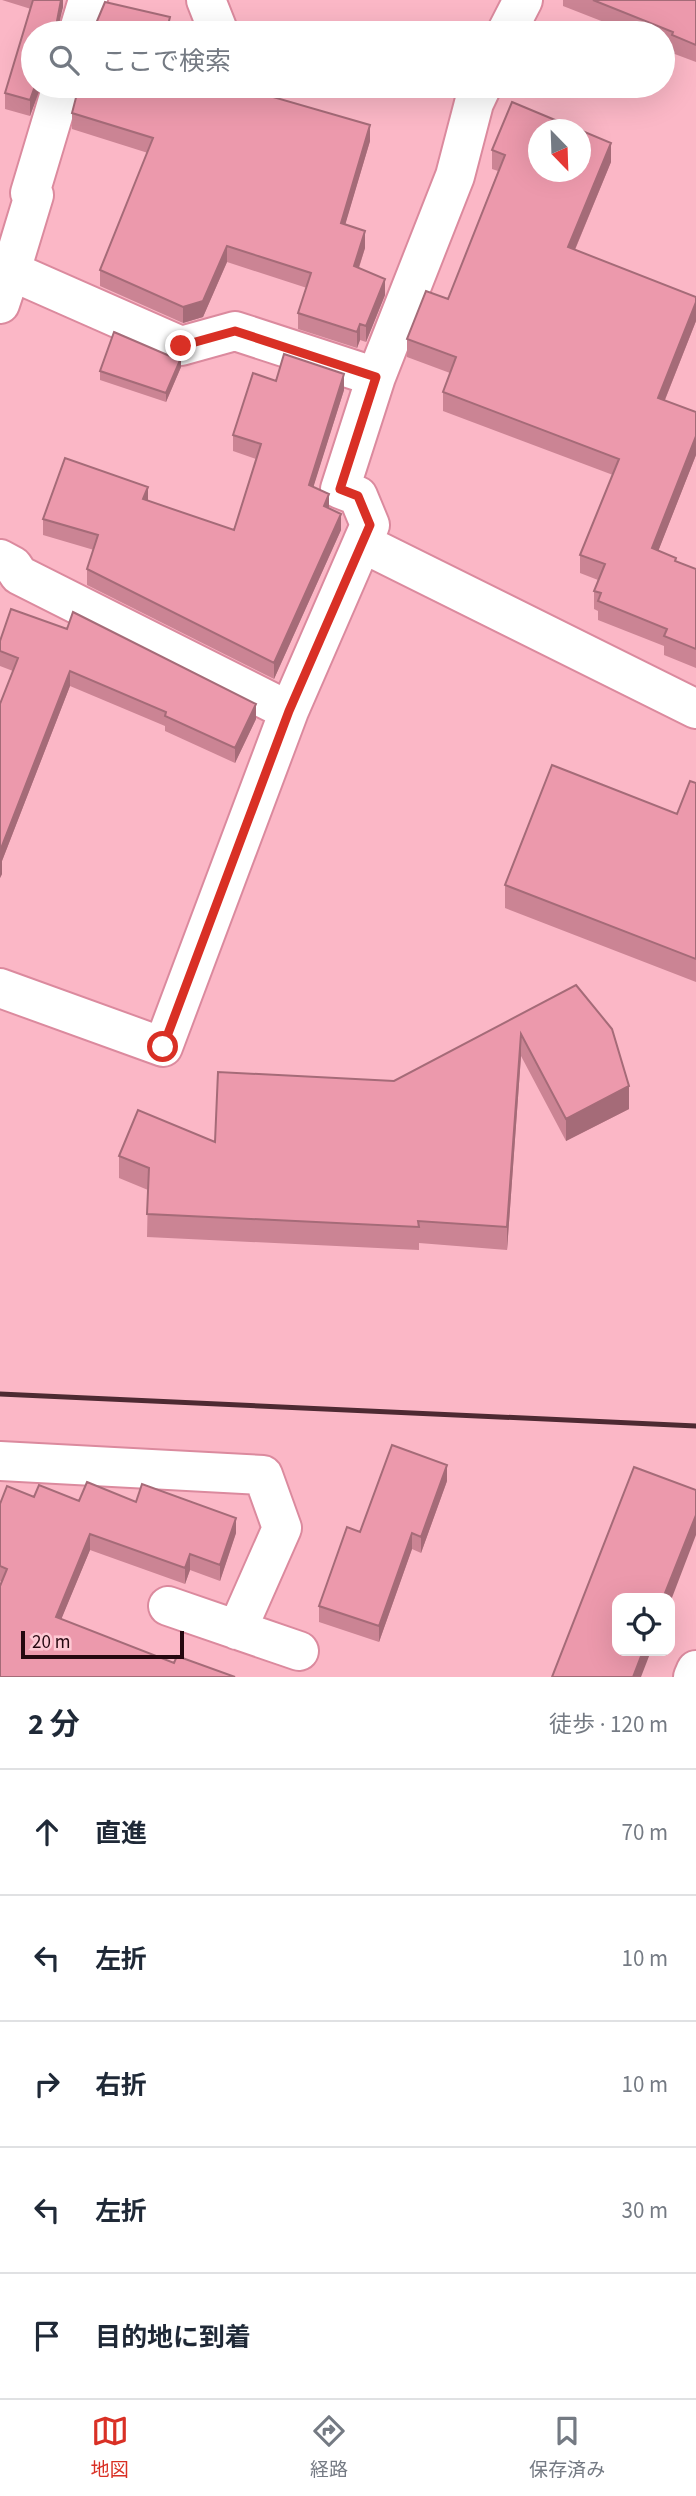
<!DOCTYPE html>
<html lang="ja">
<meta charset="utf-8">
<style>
body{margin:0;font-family:"Source Sans 3","Noto Sans JP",sans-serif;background:#f2f2f3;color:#1f2937}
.controls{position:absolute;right:21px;bottom:21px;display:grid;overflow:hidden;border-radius:14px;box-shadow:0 7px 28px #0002}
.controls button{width:63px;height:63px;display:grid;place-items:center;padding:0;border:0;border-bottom:2px solid #e0e1e3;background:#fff;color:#1f2937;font:35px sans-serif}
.compass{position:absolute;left:528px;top:119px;width:63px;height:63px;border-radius:50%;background:#fff;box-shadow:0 7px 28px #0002;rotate:157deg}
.scale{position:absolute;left:21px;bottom:18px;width:163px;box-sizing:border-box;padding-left:7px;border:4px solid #250810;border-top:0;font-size:19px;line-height:24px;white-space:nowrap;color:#250810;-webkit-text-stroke:5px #fec9d4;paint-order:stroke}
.stop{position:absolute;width:21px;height:21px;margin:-16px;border:5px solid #d93025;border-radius:50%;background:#fff}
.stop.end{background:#d93025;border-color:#fff;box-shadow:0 2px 7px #0008}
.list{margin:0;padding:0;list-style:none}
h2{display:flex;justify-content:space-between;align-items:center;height:91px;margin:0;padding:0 28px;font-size:30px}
h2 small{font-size:23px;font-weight:400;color:#747a83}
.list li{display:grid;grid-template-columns:46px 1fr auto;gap:21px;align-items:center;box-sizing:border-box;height:126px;padding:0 28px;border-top:2px solid #e0e1e3}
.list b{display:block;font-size:26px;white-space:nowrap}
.list em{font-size:23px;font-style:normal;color:#747a83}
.icon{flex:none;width:38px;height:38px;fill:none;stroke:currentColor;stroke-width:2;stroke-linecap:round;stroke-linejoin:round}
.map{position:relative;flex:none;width:696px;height:1677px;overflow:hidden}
.search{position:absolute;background:#fff;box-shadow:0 7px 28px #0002;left:21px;right:21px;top:21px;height:77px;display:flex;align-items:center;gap:18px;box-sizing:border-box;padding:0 24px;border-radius:38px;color:#747a83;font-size:26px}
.sheet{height:721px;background:#fff}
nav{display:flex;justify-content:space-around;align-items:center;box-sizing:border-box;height:98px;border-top:2px solid #e0e1e3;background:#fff;font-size:19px;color:#747a83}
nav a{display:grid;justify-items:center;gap:4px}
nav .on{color:#d93025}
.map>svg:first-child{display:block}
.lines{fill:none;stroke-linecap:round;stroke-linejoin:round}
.street-casing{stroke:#db8a9e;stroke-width:42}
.street{stroke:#fff;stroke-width:38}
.rail{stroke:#4d2932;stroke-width:5}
.wall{fill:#cb8494}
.shaded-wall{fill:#a56b78}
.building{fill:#ec99ac;stroke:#a56b78;stroke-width:2}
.route{stroke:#d93025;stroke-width:9}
</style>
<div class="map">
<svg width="696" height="1677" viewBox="0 0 696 1677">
<rect width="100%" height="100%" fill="#fbb7c6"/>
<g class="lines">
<!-- street casing -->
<g class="street-casing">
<path id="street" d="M206 0 219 33
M78 33 88 0
M506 33 523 0
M0 267 11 271 34 195 30 193 62 86
M0 304 11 271 181 346 235 331 376 377 340 489 358 496 370 525 362 543
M376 377 455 176 474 103 482 86
M0 559 13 566 19 575 289 711
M0 988 163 1047 289 711 362 543 696 709
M0 1461 263 1475 282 1528 237 1630
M168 1606 299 1651
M693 1677 696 1670"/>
</g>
<!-- street -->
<use href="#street" class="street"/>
<!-- rail -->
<path class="rail" d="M0 1394 696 1426"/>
</g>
<!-- wall -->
<path class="wall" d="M2 0H63V7L33 86H41L30 116 5 109V93L31 9Z
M563 0H696V62L672 53V49L663 45V33H632L563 6Z
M72 113 370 141 345 224 365 248 359 268 385 295 366 342 360 340 357 348 298 329V313L307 288 227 262 203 317 183 323 100 286V270L148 153 72 129Z
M492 150 611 162 575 250 696 321 665 400 696 455 658 551 676 562 696 569V668L664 655V646L598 620V611L594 609V591L598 580 580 573V555L613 475 443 411V392L450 373 407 357V339L448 299 498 171 492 169Z
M181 367 166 402 100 380V371Z
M276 381 344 390 313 487 329 508 341 530 274 679 87 585V569L94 550 43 535V519L148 501 234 530 256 459 233 451V435Z
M0 641 256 719 235 763 165 731V726L70 686 2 861V874L0 878V704L13 671 0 666Z
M696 783V982L505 908V885L677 814Z
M576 985 629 1109 566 1141 521 1056 507 1250 419 1243V1250L147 1237 148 1190 119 1178V1156L215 1142 394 1081Z
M447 1481 421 1553 412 1549 379 1642 319 1622V1606L360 1532Z
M34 1497 79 1501 136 1502 236 1533 220 1581 190 1570 185 1584 90 1550 61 1619 174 1663 235 1677H0L2 1582 0 1581V1504Z"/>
<!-- shaded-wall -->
<path class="shaded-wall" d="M61 0H63V7L57 33V21Z
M170 17V33H166Z
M35 86H41L30 116V100Z
M370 125V141L341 239V223Z
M611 143V162L568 266V247Z
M365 231V248L354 282V266Z
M227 246V262L203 317 183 323V307Z
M385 279V295L366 342V326Z
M696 302V321L658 417V398Z
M360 324V340L357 348V332Z
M181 358V367L166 402V393Z
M344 374V390L309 501V485Z
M696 436V455L652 567V548Z
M148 487V503L143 499Z
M329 494V510L324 506Z
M341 514V530L274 679V663Z
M70 671V686L2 861V874L0 878V851Z
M256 704V719L235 763V748Z
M521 1034V1056L507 1250V1227Z
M629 1086V1109L566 1141V1119Z
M447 1465V1481L421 1553V1537Z
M696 1515V1535L670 1603V1598H663Z
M236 1518V1533L220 1581V1565Z
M412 1533V1549L379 1642V1626Z
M90 1534V1550L56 1632V1617Z
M190 1554V1570L185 1584V1568Z
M643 1651H651L641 1677H633Z"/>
<!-- building -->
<path class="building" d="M33 0H61L57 21 64 33H33V86H35L30 100 5 93Z
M593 0H696V45L672 35 673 32Z
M105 2 170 17 166 33H92Z
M79 86H235L370 125 341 223 365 231 354 266 385 279 366 326 360 324 357 332 298 313 311 273 227 246 203 301 183 307 100 270 153 138 72 113Z
M512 102 579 130H538V172H580V130L611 143 568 247 696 297V302L658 398 696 412V436L652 548 676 558 675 561 696 569V649L664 636 667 629 598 601 601 593 594 591 605 564 580 555 619 459 443 392 456 357 407 339 426 291 448 299 505 155 492 150Z
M114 332 172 357 181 358 166 393 100 371Z
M284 354 344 374 309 485 329 494 324 506 341 514 274 663 87 569 98 535 43 519 65 458 148 487 143 499 234 530 261 444 233 435 253 373 276 381Z
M11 609 67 629 73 612 256 704 235 748 165 716 166 712 70 671 0 851V704L18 658 0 651V641Z
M552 765 677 814 690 781 696 783V959L505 885Z
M576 985 612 1029 629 1086 566 1119 521 1034 507 1227 418 1221 419 1227 147 1214 149 1168 119 1156 138 1110 215 1142 218 1072 394 1081Z
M392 1445 447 1465 421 1537 412 1533 379 1626 319 1606 347 1527 360 1532Z
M634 1467 696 1490V1515L663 1598H617V1651H643L633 1677H552Z
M87 1482 136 1502 142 1484 236 1518 220 1565 190 1554 185 1568 90 1534 56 1617 174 1663 177 1656 235 1677H0V1586L7 1569 0 1566V1504L7 1486 34 1497 39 1485 79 1501Z"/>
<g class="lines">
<!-- route -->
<path class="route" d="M163 1047 289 711 370 525 358 496 340 489 376 377 235 331 181 346"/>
</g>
</svg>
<div class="controls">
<button><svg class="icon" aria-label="locate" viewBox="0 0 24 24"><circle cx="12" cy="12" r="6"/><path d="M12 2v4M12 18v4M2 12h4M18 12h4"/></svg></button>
</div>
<svg class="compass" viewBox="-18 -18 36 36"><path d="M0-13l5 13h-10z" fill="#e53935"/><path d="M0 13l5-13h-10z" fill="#747a83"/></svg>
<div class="scale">20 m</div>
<div class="stop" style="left:163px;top:1047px"></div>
<div class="stop end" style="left:181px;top:346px"></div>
<div class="search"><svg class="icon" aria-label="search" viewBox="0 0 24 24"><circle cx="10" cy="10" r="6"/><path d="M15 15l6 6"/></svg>ここで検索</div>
</div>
<section class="sheet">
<h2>2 分<small>徒歩 · 120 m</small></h2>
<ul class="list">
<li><svg class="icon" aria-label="ahead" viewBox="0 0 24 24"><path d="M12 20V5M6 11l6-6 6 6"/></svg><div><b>直進</b></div><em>70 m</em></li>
<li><svg class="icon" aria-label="left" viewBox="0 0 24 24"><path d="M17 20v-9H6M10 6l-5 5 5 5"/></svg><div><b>左折</b></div><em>10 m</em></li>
<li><svg class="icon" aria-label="right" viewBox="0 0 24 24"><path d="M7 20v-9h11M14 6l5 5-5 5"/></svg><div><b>右折</b></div><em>10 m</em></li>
<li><svg class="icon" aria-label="left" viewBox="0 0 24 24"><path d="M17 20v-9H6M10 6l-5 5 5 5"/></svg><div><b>左折</b></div><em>30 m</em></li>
<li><svg class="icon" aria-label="arrive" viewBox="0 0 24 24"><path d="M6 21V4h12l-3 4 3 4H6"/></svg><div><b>目的地に到着</b></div></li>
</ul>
</section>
<nav>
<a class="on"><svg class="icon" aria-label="map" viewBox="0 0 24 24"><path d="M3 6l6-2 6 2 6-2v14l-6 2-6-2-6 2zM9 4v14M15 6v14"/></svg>地図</a>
<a><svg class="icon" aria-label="directions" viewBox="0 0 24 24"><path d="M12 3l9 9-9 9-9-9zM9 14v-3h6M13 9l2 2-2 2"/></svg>経路</a>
<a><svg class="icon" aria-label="saved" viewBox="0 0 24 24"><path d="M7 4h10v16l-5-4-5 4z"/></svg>保存済み</a>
</nav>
